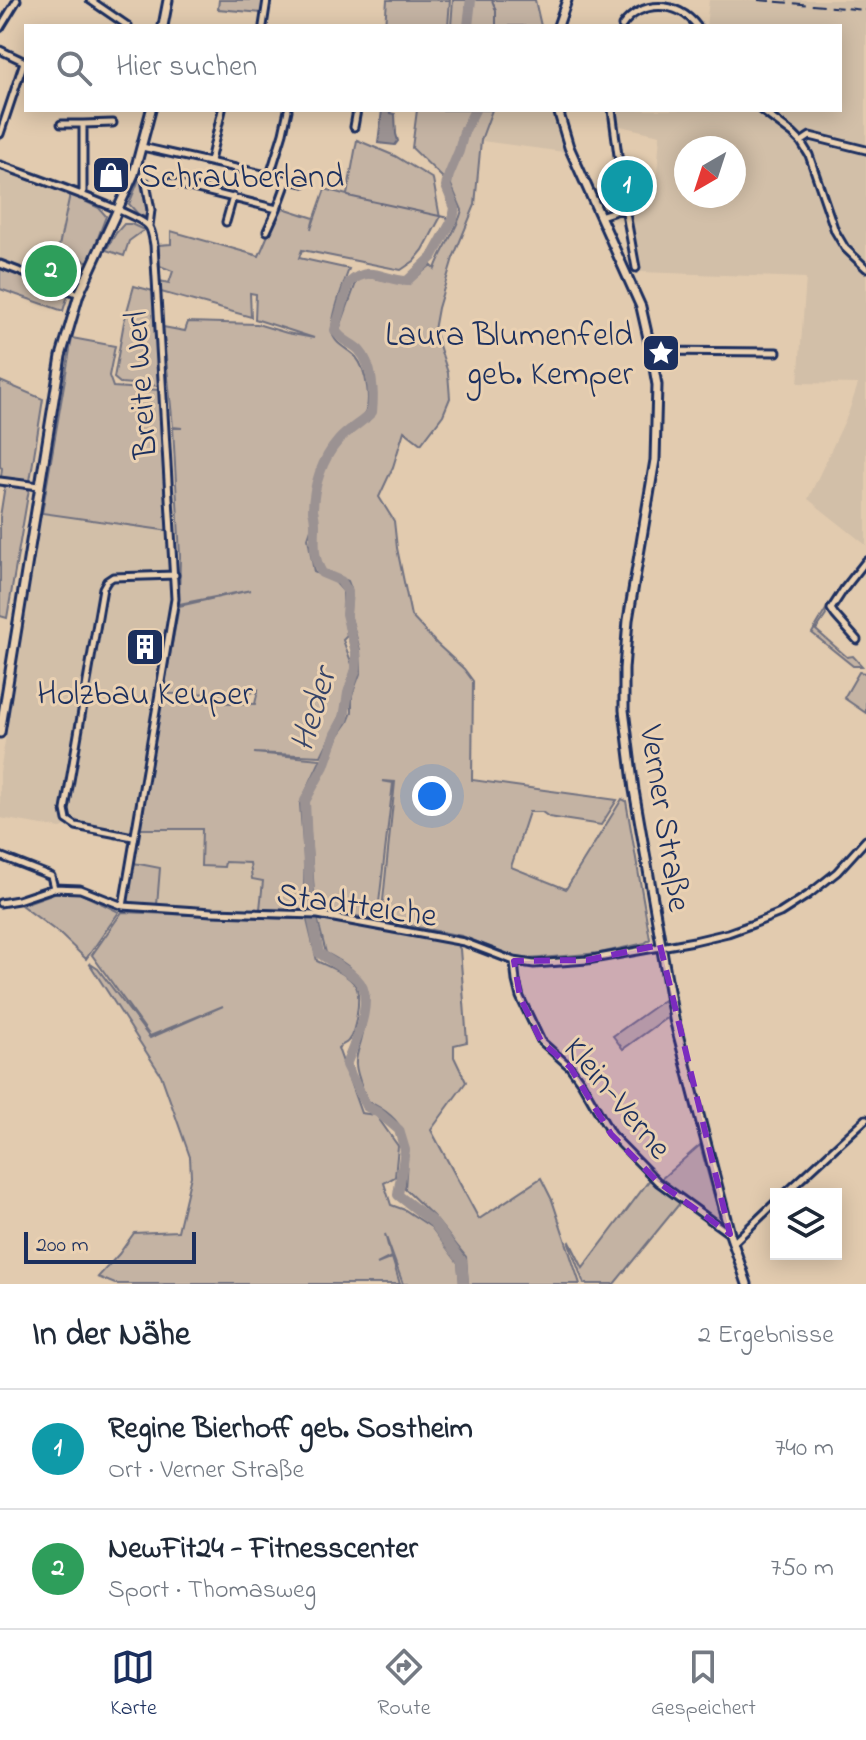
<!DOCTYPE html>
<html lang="de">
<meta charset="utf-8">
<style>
body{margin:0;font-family:"Indie Flower",sans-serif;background:#f6f6f7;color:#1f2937}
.controls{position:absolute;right:24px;bottom:24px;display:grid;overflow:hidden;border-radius:0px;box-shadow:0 4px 20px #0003}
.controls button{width:72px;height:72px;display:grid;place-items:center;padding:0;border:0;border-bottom:2px solid #e0e1e3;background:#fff;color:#1f2937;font:40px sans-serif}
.compass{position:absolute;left:674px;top:136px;width:72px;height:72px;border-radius:50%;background:#fff;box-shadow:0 4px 20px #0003;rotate:219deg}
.scale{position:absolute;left:24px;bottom:20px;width:172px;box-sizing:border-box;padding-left:8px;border:4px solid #1b2f5e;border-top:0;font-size:22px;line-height:28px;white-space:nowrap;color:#1b2f5e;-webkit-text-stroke:6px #ead1b2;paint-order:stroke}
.you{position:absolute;left:432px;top:796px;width:28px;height:28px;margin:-20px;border:6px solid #fff;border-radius:50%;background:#1a73e8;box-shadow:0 0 0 12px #1a73e833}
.badge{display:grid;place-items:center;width:52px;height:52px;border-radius:50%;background:#1b2f5e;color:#fff;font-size:26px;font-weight:700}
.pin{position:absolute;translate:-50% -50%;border:4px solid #fff;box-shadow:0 2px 8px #0006}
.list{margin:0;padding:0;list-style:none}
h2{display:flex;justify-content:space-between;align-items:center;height:104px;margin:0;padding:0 32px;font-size:34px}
h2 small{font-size:26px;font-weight:400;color:#747a83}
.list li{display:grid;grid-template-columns:52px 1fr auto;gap:24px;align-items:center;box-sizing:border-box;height:120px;padding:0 32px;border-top:2px solid #e0e1e3}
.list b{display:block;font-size:30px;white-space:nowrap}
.list p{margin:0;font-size:26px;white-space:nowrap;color:#747a83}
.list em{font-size:26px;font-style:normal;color:#747a83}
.icon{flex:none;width:44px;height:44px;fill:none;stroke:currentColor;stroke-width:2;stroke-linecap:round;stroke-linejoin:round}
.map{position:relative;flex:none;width:866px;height:1284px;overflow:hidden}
.search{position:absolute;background:#fff;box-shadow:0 4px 20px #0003;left:24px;right:24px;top:24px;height:88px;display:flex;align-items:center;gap:20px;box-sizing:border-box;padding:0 28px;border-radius:0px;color:#747a83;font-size:30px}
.sheet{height:344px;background:#fff}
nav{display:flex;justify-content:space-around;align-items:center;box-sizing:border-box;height:112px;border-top:2px solid #e0e1e3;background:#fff;font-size:22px;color:#747a83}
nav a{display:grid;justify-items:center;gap:4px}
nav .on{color:#1b2f5e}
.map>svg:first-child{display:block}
.built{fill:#d2bfa8;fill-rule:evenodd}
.green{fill:#c4b3a3;stroke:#707180;stroke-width:2}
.water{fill:#9b9292;stroke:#686a7d;stroke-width:2}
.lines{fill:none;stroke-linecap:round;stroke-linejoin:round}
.stream{stroke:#686a7d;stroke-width:2}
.river{stroke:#9b9292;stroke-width:10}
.street-casing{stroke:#1b2f5e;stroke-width:11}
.secondary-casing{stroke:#1b2f5e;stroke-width:13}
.street{stroke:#ead1b2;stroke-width:5}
.secondary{stroke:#ead1b2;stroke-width:7}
.rail{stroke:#1b2f5e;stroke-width:2;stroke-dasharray:12 6;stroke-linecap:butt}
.marked{fill:#7b2cbf;fill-opacity:0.2;stroke:#7b2cbf;stroke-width:6;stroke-dasharray:16 10;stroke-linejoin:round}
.labels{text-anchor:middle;stroke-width:6;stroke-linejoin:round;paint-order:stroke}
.poi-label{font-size:34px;fill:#1b2f5e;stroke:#ead1b2;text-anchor:start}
.street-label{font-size:34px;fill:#1b2f5e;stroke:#ead1b2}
.water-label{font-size:36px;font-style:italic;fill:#354368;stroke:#ead1b2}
</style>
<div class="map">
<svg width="866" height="1284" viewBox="0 0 866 1284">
<rect width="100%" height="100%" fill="#e2cbaf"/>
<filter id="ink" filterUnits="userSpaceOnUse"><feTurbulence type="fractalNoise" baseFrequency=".0125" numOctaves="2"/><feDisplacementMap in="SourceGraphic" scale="16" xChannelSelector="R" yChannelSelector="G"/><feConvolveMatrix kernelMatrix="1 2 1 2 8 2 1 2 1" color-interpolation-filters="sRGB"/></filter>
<g filter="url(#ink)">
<!-- built -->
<path class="built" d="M709 0H866V545L808 499 848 414 858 384 798 383 806 278 640 272 627 189 656 186 660 135 620 126 618 110H840V26H706ZM686 148H734V196H686Z
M492 110H551L564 152 482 141Z
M0 167 70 194 58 251 89 262 77 290 0 262Z
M42 513 170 531 172 599 132 830 126 831 75 822 61 828 0 818V772Z
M140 829H203L224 867 225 862 250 863 263 881 260 909 157 905 160 868 134 863Z"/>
<!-- green -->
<path class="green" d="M219 0H264L262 13 218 9Z
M387 0H450L448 26H385Z
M453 0H467L465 26H451Z
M471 0H535L541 26H470Z
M417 110H473L462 129 456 150 445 180 412 148Z
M478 110H492L481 140 475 205 453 258 438 308 434 330 448 373 450 398 443 415 421 444 404 431 393 467 379 497 394 521 397 548 411 616 437 644 464 669 473 681 472 780 617 800 601 825 549 817 542 812H529L511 867 566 889 622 799 626 801 650 939 645 943 600 953 528 959 516 957 462 936 381 920 395 782 382 781 393 783 377 920 315 908 308 802 315 786 326 769 339 735 348 722 352 712V695L361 671 360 650 350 614 351 589 348 581C341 578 329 575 324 570 312 557 318 526 317 511L308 538 314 572 335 582 343 591V611L347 636 343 640 353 667 345 691 341 715 321 756 254 753 321 759 300 804 304 858V911L260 909 263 881 252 879 250 863 225 862 224 867 201 866 202 829H140L162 700 255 704 258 690 251 693 163 694 179 606 251 590 179 604 180 556 173 428H182L173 427 163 327 185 331 188 322 257 324 287 333 314 338 255 319 256 294 250 293 251 317 161 292 160 281 169 283 173 271 160 266 158 245 171 244V231L259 256 280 207 314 218 311 229 325 189 347 195 357 140 395 156 433 179 440 218 423 250 414 261 401 270 302 250 299 258 349 269C343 285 332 313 332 330 333 345 348 348 356 357 366 369 373 404 363 416L368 421C383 403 375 368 362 350 355 340 343 340 339 330L357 280 367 277 408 284 431 265 435 269C442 248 457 231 462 210L451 185 452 176 462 152 466 132Z
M140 177 150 179 144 180 141 184 148 215 145 217 138 214 129 204Z
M70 194 99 208 106 216 89 262 58 251Z
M124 224H131L144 230 129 241 124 256 106 250 116 233Z
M0 267 66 292 68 295 63 311 0 289Z
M134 286 153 291 160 386 120 383 114 378 124 322Z
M72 338 115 346 109 376 113 387 160 390 170 531 42 513Z
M0 381 43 399 30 481 1 477 2 468 0 467Z
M5 485 29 489 7 618 0 616V517Z
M825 611 826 615 816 630 847 657 853 656 862 666H853L812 633Z
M859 672 866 673V713L844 698Z
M134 863 160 868 157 905 132 904 128 900Z
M57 892 80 893 119 912 86 959 60 934 21 905Z
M122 912 289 919H295L296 916H306L317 961C329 967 348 974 355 985 362 994 356 1032 348 1041 346 1044 341 1045 338 1048L361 1113 376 1115 398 1146 395 1177 384 1183 391 1205 405 1210 431 1227 458 1263 460 1284H403L385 1234 391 1257 377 1264 392 1258 400 1284H115L98 1277 119 1254 134 1233 178 1231 191 1176 190 1157 161 1075 89 963 98 969 150 1038 223 1006 150 1036 92 955Z
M317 917 456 943 460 949 467 1042 454 1045V1057L466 1082 431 1130 479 1219 541 1178 552 1200 580 1284H468L466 1257 433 1216 405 1189C408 1145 413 1122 367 1101 364 1090 357 1077 356 1065 355 1058 359 1048 361 1041 373 994 371 976 326 953Z
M664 1000 669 1016 623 1049 613 1036Z
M700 1145 721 1221H717L660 1180Z
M651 1178 680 1203 614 1284H584L569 1243 570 1242 583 1268Z"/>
<!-- water -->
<path class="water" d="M382 110H391L390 113 395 114 396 134 398 141 395 145 378 143Z"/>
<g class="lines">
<!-- stream -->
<path class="stream" d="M492 0 496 11V26
M348 196 453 219"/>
<!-- river -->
<path class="river" d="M468 26 471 0
M464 1284 462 1261 433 1222 398 1195 405 1150 399 1130 379 1113 366 1106 346 1065C354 1044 377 998 357 979 347 970 330 961 319 953L312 917 309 888 305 801 324 766 335 734 344 718 348 693 356 669V653L346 614 348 592 341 581 322 573C312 555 315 544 315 524 315 523 314 512 313 511 313 487 322 459 338 441 348 429 362 423 372 412 374 393 373 365 359 350 351 342 341 341 335 330L349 283C370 264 383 280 407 281L432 257 453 219 455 208 446 186 449 175 459 151 464 132 475 110"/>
<!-- street casing -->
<g class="street-casing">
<path id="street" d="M90 0 128 26
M263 26 267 0
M622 26C640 0 678 0 697 26
M0 28 17 0
M0 50 25 62
M612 110 625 208 636 268
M761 110 793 134 801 142 809 155 835 231 845 248 866 268
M61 124H83
M354 127 357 110
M0 134 24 62
M801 142 810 136 866 150
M142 147 303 183
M210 161 222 110
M0 165C22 173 141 214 149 227 152 231 153 240 154 245L175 599 123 906
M270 175 283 133 288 110
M169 182 277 209 288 179
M146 183 151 210 149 226
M81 195 83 191V124L113 123
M600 216 625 208
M226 222 233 197
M267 231 277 209
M0 264 79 294
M651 351 777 352
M0 481 39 486
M857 640 835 615 831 609 844 589 866 561
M133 837 76 826 67 820 65 810 103 588 107 581 113 577 175 575
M0 856 51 876 54 888
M0 903 18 900 54 888 80 889 123 906 212 912 318 915 464 942 514 961 534 964 587 960 694 941 728 933 753 924 780 913 808 895 837 872 866 840
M514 961 516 981 520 997 541 1041 570 1067 581 1082 611 1134 658 1182 730 1234
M785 1194 866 1119
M733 1243 776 1202"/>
</g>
<!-- secondary casing -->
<g class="secondary-casing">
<path id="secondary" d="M163 26 168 0
M558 26 567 0
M558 110 569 147 641 307 651 351 657 385 655 460 628 620 624 669V710L634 790 674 1019 730 1234 747 1284
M0 733 61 356 79 294 134 174 151 110"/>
</g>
<!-- street -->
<use href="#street" class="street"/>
<!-- secondary -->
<use href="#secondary" class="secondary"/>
<!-- rail -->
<path class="rail" d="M758 0 866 10"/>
</g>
</g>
<!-- marked area -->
<path class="marked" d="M660 945 730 1234 658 1182 611 1134 570 1067 541 1041 520 997 514 961 587 960Z"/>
<!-- icons -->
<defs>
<g id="shop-square" transform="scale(2)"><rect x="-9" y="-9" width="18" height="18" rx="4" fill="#1b2f5e" stroke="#ead1b2"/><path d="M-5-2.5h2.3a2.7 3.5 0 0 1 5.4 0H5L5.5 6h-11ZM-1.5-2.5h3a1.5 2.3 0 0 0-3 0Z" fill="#fff"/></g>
<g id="sight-square" transform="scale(2)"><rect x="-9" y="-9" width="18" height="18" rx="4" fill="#1b2f5e" stroke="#ead1b2"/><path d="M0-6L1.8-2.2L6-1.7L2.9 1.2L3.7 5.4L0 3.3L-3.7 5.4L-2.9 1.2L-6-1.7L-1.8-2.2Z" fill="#fff"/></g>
<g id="building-square" transform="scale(2)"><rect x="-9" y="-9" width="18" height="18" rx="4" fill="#1b2f5e" stroke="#ead1b2"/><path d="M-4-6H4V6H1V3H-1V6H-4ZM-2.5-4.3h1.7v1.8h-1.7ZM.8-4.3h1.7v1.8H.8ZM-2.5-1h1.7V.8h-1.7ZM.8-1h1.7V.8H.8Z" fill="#fff"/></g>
</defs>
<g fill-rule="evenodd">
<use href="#shop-square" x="111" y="175"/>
<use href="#sight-square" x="661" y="353"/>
<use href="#building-square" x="145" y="647"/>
</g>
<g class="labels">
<!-- poi labels -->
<g class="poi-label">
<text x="139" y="187">Schrauberland</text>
<text x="633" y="345" text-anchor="end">Laura Blumenfeld<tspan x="633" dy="39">geb. Kemper</tspan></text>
<text x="145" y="704" text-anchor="middle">Holzbau Keuper</text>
</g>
<!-- street labels -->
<g class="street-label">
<text transform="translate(139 385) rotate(-94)" y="12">Breite Werl</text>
<text transform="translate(667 818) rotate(81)" y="12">Verner Straße</text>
<text transform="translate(357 903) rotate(8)" y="12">Stadtteiche</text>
<text transform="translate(619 1097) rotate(50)" y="12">Klein-Verne</text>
</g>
<!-- water labels -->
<g class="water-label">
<text transform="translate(311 709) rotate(-73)" y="13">Heder</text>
</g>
</g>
</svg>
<div class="controls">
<button><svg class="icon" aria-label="layers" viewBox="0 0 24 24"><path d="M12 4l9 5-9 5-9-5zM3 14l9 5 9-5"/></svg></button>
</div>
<svg class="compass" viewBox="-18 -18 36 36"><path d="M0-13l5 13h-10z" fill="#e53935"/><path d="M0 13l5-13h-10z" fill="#747a83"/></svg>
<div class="scale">200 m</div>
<div class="you"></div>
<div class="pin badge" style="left:627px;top:186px;background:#0f9aa8">1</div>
<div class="pin badge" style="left:51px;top:271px;background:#2e9e5b">2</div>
<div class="search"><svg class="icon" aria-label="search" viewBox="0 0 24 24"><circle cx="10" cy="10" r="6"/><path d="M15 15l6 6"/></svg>Hier suchen</div>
</div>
<section class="sheet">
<h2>In der Nähe<small>2 Ergebnisse</small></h2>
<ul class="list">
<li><span class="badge" style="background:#0f9aa8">1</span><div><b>Regine Bierhoff geb. Sostheim</b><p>Ort · Verner Straße</p></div><em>740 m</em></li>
<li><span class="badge" style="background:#2e9e5b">2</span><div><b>NewFit24 - Fitnesscenter</b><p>Sport · Thomasweg</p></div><em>750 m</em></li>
</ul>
</section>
<nav>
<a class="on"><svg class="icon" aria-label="map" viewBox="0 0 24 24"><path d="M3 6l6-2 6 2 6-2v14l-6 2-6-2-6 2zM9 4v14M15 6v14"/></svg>Karte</a>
<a><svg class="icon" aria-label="directions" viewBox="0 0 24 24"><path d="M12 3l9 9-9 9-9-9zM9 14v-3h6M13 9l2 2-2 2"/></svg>Route</a>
<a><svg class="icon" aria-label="saved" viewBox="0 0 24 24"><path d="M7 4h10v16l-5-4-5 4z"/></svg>Gespeichert</a>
</nav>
